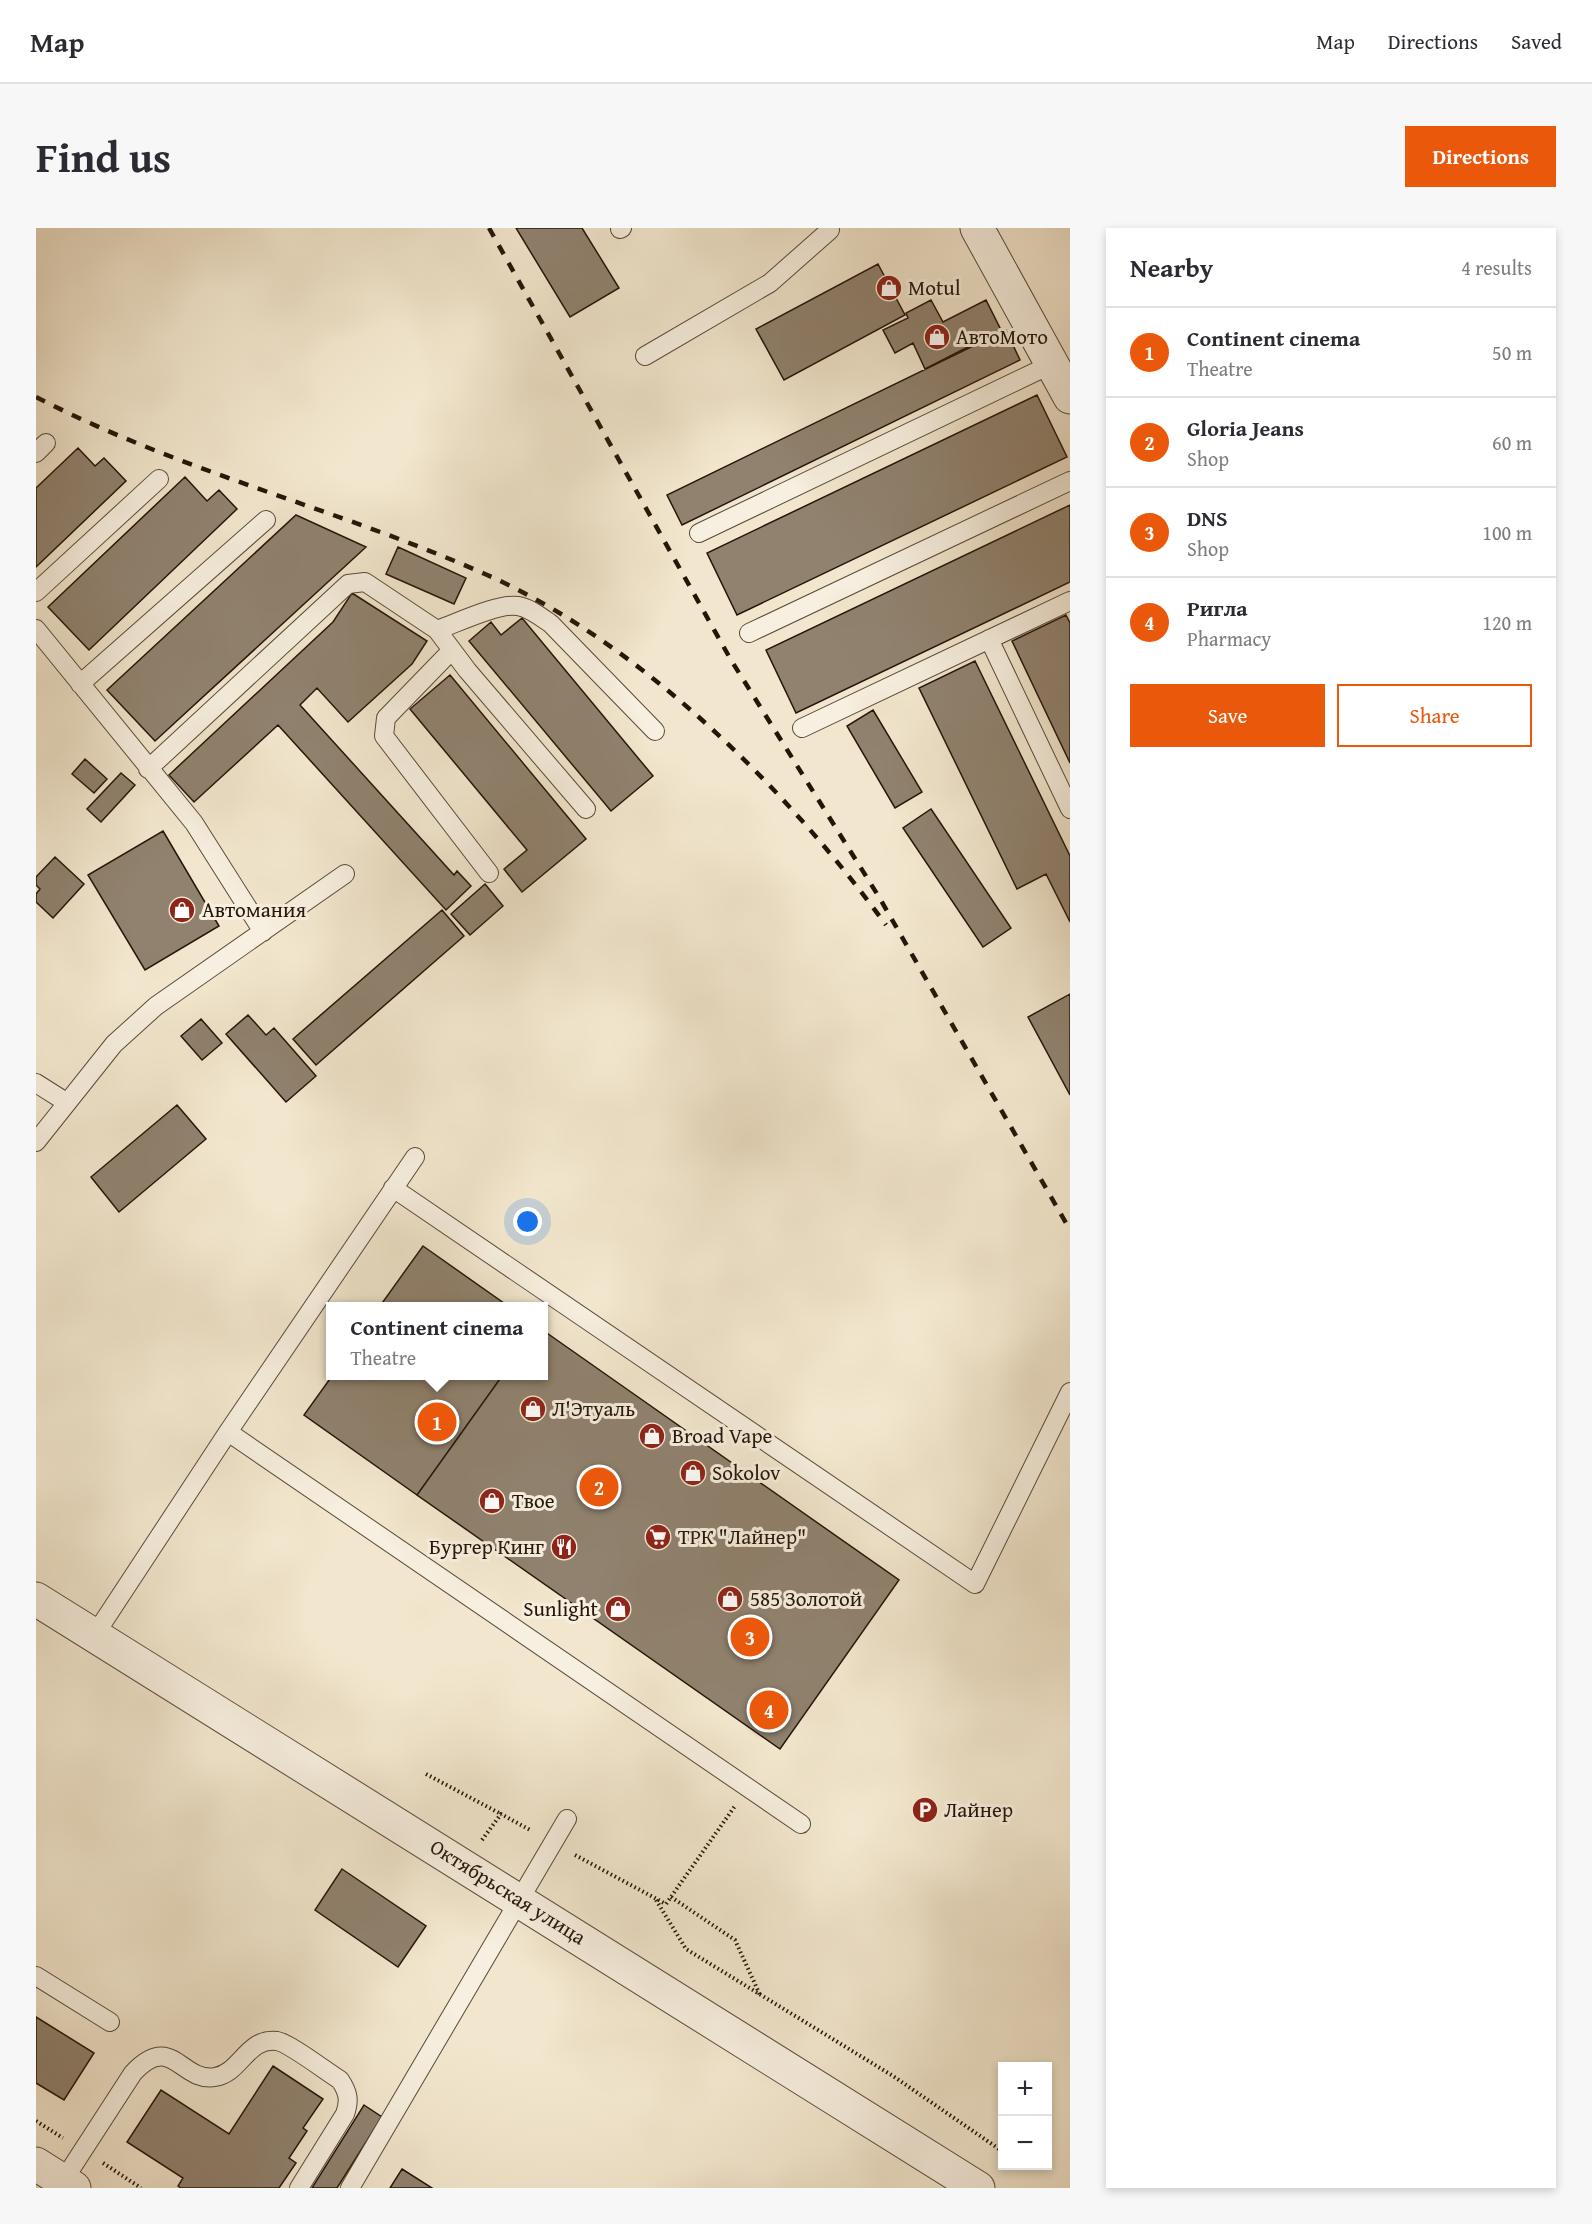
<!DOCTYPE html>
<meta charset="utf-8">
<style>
body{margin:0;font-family:"Gentium Book Plus",serif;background:#f7f7f7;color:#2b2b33}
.controls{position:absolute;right:18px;bottom:18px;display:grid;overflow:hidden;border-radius:0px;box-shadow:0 3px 9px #0003}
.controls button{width:54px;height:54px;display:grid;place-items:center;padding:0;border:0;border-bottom:2px solid #e1e1e2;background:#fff;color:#2b2b33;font:30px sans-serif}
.you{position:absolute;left:492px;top:994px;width:21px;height:21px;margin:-15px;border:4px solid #fff;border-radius:50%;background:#1a73e8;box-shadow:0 0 0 9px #1a73e833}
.badge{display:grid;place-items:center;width:39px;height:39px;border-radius:50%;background:#ea580c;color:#fff;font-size:20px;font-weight:700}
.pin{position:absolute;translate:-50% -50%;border:3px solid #fff;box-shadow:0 2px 6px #0006}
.popup{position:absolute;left:290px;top:1074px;width:222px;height:78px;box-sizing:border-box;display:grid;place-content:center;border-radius:0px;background:#fff;filter:drop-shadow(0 2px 4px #0005);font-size:20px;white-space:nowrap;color:#7c7c81}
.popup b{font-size:22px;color:#2b2b33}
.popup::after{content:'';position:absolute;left:50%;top:100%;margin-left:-12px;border:12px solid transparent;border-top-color:#fff}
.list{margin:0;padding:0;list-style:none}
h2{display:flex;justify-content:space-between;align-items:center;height:78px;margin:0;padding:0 24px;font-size:26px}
h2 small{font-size:20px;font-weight:400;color:#7c7c81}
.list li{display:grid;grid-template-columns:39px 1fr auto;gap:18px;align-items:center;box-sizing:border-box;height:90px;padding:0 24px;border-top:2px solid #e1e1e2}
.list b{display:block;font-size:22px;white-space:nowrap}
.list p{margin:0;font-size:20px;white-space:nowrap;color:#7c7c81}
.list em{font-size:20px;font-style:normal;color:#7c7c81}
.actions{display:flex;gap:12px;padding:18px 24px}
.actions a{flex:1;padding:14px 0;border:2px solid #ea580c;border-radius:0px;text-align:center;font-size:21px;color:#ea580c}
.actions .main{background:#ea580c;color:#fff}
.map{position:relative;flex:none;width:1034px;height:1960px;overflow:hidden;border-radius:0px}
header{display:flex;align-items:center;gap:36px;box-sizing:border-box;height:84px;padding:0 30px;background:#fff;border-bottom:2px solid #e1e1e2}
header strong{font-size:28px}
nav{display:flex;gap:33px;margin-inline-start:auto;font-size:21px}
.intro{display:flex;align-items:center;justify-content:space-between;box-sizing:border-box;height:144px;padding:0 36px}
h1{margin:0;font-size:42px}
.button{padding:15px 27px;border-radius:0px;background:#ea580c;color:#fff;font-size:21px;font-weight:700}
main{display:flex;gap:36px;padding:0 36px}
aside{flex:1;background:#fff;border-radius:0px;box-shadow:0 3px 9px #0003}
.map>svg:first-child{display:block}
.building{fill:#90826f;stroke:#251509;stroke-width:1.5}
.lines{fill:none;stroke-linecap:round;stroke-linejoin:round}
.lane-casing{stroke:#584a3a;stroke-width:20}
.street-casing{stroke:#584a3a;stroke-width:35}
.path{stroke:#251509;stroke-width:4;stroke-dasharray:1.5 3;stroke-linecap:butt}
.lane{stroke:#f7efdf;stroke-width:18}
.street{stroke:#f7efdf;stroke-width:33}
.rail{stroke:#251509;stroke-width:4.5;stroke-dasharray:10 10;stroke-linecap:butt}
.labels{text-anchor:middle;stroke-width:6;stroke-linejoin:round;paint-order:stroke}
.poi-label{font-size:21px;fill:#251509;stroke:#f7efdf;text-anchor:start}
.street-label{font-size:21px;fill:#251509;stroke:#f7efdf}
</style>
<header>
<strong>Map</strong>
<nav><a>Map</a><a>Directions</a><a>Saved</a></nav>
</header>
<div class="intro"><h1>Find us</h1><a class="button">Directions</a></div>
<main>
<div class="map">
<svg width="1034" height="1960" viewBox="0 0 1034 1960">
<rect width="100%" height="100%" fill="#f2e7ce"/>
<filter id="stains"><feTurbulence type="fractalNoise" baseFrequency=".00333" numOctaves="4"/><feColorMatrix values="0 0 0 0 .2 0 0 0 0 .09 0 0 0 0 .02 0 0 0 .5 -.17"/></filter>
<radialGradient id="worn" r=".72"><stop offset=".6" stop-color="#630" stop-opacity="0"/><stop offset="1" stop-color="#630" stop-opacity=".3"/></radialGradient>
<!-- building -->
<path class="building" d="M480 0H546L583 60 534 89Z
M842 36 869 87 748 152 720 101Z
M895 72 907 94 950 72 965 102 889 141 877 115 859 125 847 102 872 90 870 85Z
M970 102 984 132 646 297 631 267Z
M1001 167 1031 229 701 387 671 325Z
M42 220 59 238 68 230 90 253 0 339V260Z
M149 249 171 273 183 262 201 281 53 422 12 379Z
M1034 277V354L760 485 730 422Z
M260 287 330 319 119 513 71 462Z
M362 319 430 350 418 376 350 346Z
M316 365 391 413 376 436 312 494 281 460 264 477 418 647 421 643 435 658 410 682 242 497 158 574 133 547 297 394Z
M1030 387 1034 395V535L976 413Z
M486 390 617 548 575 583 433 413 455 394 465 407Z
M939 433 1034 628V694L1010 646 981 661 883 460Z
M414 447 550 611 486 664 468 641 491 622 374 481Z
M837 482 886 564 859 580 811 498Z
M49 531 71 551 58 565 36 546Z
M85 545 99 557 65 594 51 581Z
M895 581 975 700 947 719 867 600Z
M127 603 183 698 109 742 52 647Z
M19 629 48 656 17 690 0 674V666L4 661 0 657V649Z
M449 656 467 678 434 707 415 686Z
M406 682 428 708 280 837 257 811Z
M1034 766V867L992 789Z
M212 787 230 807 238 800 280 848 250 874 190 806Z
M165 791 186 815 166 832 145 808Z
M141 877 170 911 83 984 55 949Z
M387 1018 472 1078H344Z
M508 1103 863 1352 744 1521 381 1267 466 1148H508Z
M296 1148H466L381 1267 268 1187Z
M306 1641 390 1698 362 1739 279 1682Z
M0 1789 58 1825 28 1872 0 1855Z
M237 1838 287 1871 267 1900 271 1903 253 1930 260 1935 243 1960H145L142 1958 147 1950 91 1914 125 1862 193 1906Z
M328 1877 346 1889 301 1960H276Z
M366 1941 396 1960H354Z"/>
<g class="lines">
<!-- lane casing -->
<g class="lane-casing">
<path id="lane" d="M584 1 586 0
M609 128 734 55 794 2
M0 225 10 215
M663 305 1016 136
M0 364 123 251
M0 401 158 595 227 704
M401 402C421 395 462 375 482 378 494 380 505 389 515 396L619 503
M713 405 1034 253
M953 411 1034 581
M416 422 350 490 348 508 453 645
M44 456 230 292
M766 500 1034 373
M112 541 312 356 329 354 401 402 431 442 550 581
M0 855 30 874
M0 914 78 816 120 778 309 646
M357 960 939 1356 1034 1164
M192 1204 765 1596
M58 1408 192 1204 379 929
M0 1748 74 1794
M27 1953 97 1845C136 1803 145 1855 179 1849 205 1845 211 1809 241 1813 253 1815 291 1844 304 1852 312 1864 314 1872 309 1886L263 1960
M314 1960 531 1591"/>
</g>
<!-- street casing -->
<g class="street-casing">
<path id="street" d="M941 0 1034 169
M0 1371 942 1960
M0 1936 38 1960"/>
</g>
<!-- path -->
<path class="path" d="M390 1546 465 1586
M446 1612 465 1586 496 1603
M539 1627 630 1676 699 1578
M635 1669 699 1712 724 1767
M620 1672 650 1721 857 1848 966 1923
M0 1893 27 1910
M67 1935 105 1960"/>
<!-- lane -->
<use href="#lane" class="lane"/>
<!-- street -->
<use href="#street" class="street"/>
<!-- rail -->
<path class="rail" d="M453 0 695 432 843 669 1034 1002
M0 169C143 243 302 281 449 346 605 415 751 561 850 697"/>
</g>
<!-- icons -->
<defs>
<g id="shop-disc" transform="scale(1.35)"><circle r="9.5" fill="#8f2418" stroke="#f7efdf"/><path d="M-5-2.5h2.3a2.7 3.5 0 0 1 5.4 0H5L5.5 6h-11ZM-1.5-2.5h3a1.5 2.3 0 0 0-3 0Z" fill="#fff"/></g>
<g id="supermarket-disc" transform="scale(1.35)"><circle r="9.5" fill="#8f2418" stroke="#f7efdf"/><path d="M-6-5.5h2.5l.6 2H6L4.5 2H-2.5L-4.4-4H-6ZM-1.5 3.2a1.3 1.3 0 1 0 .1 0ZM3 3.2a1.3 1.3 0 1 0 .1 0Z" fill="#fff"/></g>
<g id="restaurant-disc" transform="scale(1.35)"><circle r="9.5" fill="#8f2418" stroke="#f7efdf"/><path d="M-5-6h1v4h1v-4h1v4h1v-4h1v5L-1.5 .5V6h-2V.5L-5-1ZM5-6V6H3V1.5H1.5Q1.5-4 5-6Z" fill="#fff"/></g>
<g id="parking-disc" transform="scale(1.35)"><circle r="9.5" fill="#8f2418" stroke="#f7efdf"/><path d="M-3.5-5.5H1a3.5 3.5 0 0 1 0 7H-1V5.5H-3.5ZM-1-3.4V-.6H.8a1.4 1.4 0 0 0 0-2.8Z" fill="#fff"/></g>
</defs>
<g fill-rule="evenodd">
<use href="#shop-disc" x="853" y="60"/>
<use href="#shop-disc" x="901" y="109"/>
<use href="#shop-disc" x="146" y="682"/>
<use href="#shop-disc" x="497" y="1181"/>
<use href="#shop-disc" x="616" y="1208"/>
<use href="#shop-disc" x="657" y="1245"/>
<use href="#shop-disc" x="456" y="1273"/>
<use href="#supermarket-disc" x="622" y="1309"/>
<use href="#restaurant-disc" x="528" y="1319"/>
<use href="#shop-disc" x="694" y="1371"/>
<use href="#shop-disc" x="582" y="1381"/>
<use href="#parking-disc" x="889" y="1582"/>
</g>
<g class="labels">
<!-- poi labels -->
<g class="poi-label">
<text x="872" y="67">Motul</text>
<text x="920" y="116">АвтоМото</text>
<text x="166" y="689">Автомания</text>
<text x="516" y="1188">Л'Этуаль</text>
<text x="636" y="1215">Broad Vape</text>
<text x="676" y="1252">Sokolov</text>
<text x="476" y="1280">Твое</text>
<text x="642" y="1316">ТРК "Лайнер"</text>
<text x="508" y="1326" text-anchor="end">Бургер Кинг</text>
<text x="714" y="1378">585 Золотой</text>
<text x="562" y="1388" text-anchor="end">Sunlight</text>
<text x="908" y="1589">Лайнер</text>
</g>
<!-- street labels -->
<g class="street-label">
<text transform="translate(472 1664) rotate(32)" y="7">Октябрьская улица</text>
</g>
</g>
<rect width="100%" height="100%" filter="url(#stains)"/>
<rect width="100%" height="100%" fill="url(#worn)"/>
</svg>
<div class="controls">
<button>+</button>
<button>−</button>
</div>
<div class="you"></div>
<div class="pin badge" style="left:401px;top:1194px">1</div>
<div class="popup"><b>Continent cinema</b>Theatre</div>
<div class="pin badge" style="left:563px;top:1259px">2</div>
<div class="pin badge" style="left:714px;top:1409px">3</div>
<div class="pin badge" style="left:733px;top:1482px">4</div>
</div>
<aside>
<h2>Nearby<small>4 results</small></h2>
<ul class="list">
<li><span class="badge">1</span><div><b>Continent cinema</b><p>Theatre</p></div><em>50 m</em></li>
<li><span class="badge">2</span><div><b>Gloria Jeans</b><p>Shop</p></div><em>60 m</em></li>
<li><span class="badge">3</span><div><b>DNS</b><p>Shop</p></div><em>100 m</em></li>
<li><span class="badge">4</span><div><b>Ригла</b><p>Pharmacy</p></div><em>120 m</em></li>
</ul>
<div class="actions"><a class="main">Save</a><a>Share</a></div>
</aside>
</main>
